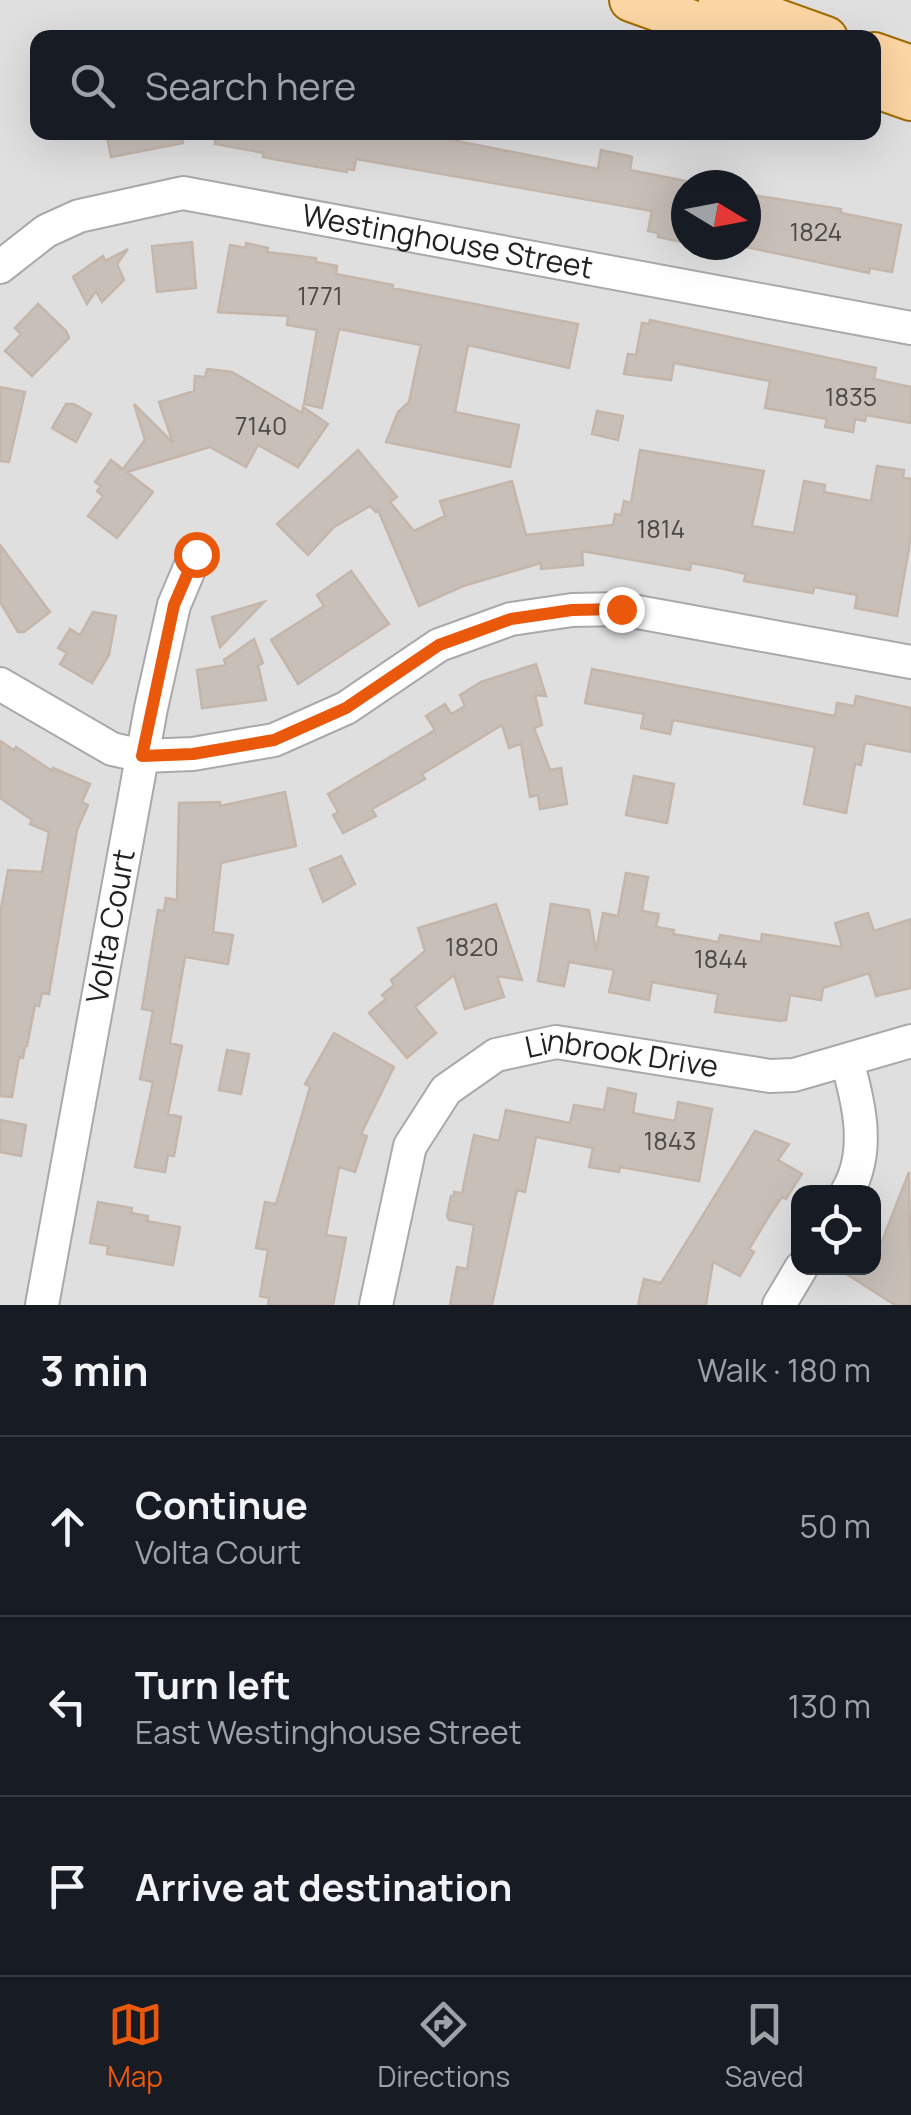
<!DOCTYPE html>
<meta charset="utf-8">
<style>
body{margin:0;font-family:Manrope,sans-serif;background:#20242c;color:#f1f3f6}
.controls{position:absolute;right:30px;bottom:30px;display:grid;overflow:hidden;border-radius:20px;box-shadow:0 10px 40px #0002}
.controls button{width:90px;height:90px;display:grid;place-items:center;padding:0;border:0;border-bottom:2px solid #363941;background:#171b24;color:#f1f3f6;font:50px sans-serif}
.compass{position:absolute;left:671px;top:170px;width:90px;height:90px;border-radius:50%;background:#171b24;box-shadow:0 10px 40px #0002;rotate:100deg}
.stop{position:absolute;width:30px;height:30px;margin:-22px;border:8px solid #ea580c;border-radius:50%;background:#fff}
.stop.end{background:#ea580c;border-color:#fff;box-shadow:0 2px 10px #0008}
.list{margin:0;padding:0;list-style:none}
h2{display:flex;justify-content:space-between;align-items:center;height:130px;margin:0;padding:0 40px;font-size:42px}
h2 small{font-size:32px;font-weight:400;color:#9ea1a6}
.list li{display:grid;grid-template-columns:65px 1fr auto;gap:30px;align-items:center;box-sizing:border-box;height:180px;padding:0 40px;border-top:2px solid #363941}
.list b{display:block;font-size:38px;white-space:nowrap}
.list p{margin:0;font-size:32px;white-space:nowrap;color:#9ea1a6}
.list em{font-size:32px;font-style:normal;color:#9ea1a6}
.icon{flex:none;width:55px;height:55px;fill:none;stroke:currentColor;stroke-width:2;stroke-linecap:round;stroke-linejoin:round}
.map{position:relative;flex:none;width:911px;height:1305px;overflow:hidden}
.search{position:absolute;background:#171b24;box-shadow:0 10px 40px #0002;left:30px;right:30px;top:30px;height:110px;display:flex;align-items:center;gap:25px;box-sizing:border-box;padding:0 35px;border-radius:20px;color:#9ea1a6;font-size:38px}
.sheet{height:670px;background:#171b24}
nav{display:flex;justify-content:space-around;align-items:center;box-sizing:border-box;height:140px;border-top:2px solid #363941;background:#171b24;font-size:28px;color:#9ea1a6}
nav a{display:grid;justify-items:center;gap:5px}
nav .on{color:#ea580c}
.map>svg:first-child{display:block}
.residential{fill:#e0dfdf;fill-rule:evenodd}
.building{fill:#c7bfb8;stroke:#c4b6ab;stroke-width:2.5}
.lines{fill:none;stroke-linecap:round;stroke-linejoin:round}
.minor-casing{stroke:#a9a9a9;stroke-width:36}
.major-casing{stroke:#a06b00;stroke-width:46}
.minor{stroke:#fff;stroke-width:32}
.major{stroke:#fcd6a4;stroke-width:42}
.route{stroke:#ea580c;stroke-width:12}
.labels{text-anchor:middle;stroke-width:9;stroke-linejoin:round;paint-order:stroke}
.number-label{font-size:25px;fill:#4b4948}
.street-label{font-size:30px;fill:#222;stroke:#fff}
</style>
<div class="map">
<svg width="911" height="1305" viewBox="0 0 911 1305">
<rect width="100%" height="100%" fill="#f2efe9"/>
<!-- residential -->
<path class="residential" d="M0 0H911V1305H0ZM38 38H874V132H38ZM686 185H746V245H686ZM798 1192H874V1268H798Z"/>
<!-- building -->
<path class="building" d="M106 132H182L183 143 111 157Z
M216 132H413L598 169 601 150 629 156 632 157 630 170 686 181V243L658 237V233L648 231 652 211 356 159 354 170 347 169V172L284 161 263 157 264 153 215 144Z
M746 194 841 209V213L901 225 892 272 870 268 869 273 746 247Z
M192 242 196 288 157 292 152 246Z
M246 243 268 248 267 252 316 258V262L337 266 336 274 393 285 392 288 578 324 569 368 468 345 455 412 519 425 510 467 386 442 398 412 409 402 421 345 339 329 322 408 304 404 317 330 287 325 288 316 218 312 230 245 246 248Z
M128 249 117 264 124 280 102 302 96 291 87 304 73 277 103 256 105 261Z
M38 304 66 331 69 338 32 376 5 351 21 334 15 328Z
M650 320 876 368 874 379 911 387V423L866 415 865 421 855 419 853 432 825 427 827 419 765 408 770 381 674 363 671 380 624 374 628 354 636 355 642 323 649 324Z
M207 369 232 372 302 413 303 407 328 424 298 467 258 445 246 467 210 447 127 472 153 492 117 538 88 516 103 496 97 491 101 486 95 482 111 460 123 469 145 440 134 404 173 443 159 402 194 391 195 376 205 377Z
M0 387 25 392 9 462 0 461Z
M66 404H74L91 414 76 442 52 428Z
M597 411 623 416 618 440 592 434Z
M358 450 397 497 390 502 414 531 445 516 440 501 512 481 526 535 613 525 615 514 621 515 624 501 631 503 640 450 764 471 752 526 794 533 804 481 825 485 824 492 871 501 877 466 904 470 903 477 911 479V537L897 616 855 608 857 595 814 587 813 593 744 581 746 574 719 568 691 563 690 570 582 551 583 565 541 569V563L463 586 419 606 378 510 376 512 370 506 334 527 308 555 277 524Z
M0 545 50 612 24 632H18L0 602Z
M351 571 389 624 298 684 271 640 324 606 317 595Z
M264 602 220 647 212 617Z
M93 612 116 616 109 655 92 683 60 664 67 653 58 648 70 629 80 635Z
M254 639 263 663 258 665 266 700 202 708 197 670 226 665 224 660Z
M536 664 546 696 535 695 542 725 534 728 550 770 561 768 567 804 540 809 538 795 530 797 521 744 509 748 502 725 422 774 425 779 372 809 376 816 343 833 333 815 338 812 328 794 435 730 426 716 445 704 451 714 465 706 460 695 481 682Z
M592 669 835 716 837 703 854 706 856 696 911 708V752L865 743 861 765 855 764 846 813 804 804 815 747 673 720 670 734 641 728 644 714 585 703Z
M0 741 14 750 16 747 52 771 53 768 90 784 82 802 88 805 77 830 49 994 42 993 39 1006 35 1005 27 1046H25L23 1058 19 1057 12 1097 0 1096V914L8 870 42 872 49 832 30 824 32 820 0 798Z
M634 776 674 784 667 823 626 815Z
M285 792 296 846 221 863 213 932 233 935 228 964 185 957 170 1043 182 1046 168 1114 181 1117 174 1156 168 1155 165 1172 135 1167 153 1082 140 1079 153 1011 142 1009 158 910 164 911 166 898 177 900 179 803 220 802V806Z
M341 856 355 884 323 902 310 869Z
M626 873 648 877 642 911 659 914 656 927 674 930 673 934 718 942 720 935 761 942 762 934 842 947 835 923 868 913 874 931 911 919V988L876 996 869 973 823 988 821 1000 790 995 786 1020 781 1021 715 1012 718 994 652 982 649 1000 609 992 614 970 569 962 564 986 538 981 551 904 589 910 596 951 603 913 618 916Z
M496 904 522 980 497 976 504 997 465 1009 454 975 415 1007 436 1033 407 1058 369 1013 386 999 382 995 394 985 391 980 425 951 418 928Z
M334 1033 394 1067 361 1134 367 1136 355 1172 339 1167 326 1235 346 1238 333 1305H268L269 1298 260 1296 268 1250 256 1248 265 1202 276 1204 310 1087 305 1084Z
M227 1050 249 1054 241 1094 219 1090Z
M608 1088 636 1094 633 1113 675 1121 678 1102 712 1109 699 1181 620 1167 619 1172 589 1167 593 1148 536 1137 525 1192 517 1190 492 1305H450L457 1267 467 1269 474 1225 449 1220 447 1216 451 1196H454V1192L462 1193 474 1135 499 1141 506 1110 570 1123 574 1105 604 1110Z
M0 1120 26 1125 21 1156 0 1152Z
M755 1131 789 1144 778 1160 802 1174 786 1199 782 1197 771 1213 749 1249 754 1252 740 1276 713 1262 706 1305H638L644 1279 661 1283Z
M909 1172 911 1305H895L837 1268H874V1245L879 1249Z
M98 1202 132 1208 131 1213 148 1216 147 1221 180 1227 173 1265 107 1254 108 1246 90 1243Z"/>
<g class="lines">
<!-- minor casing -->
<g class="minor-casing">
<g id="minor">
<path id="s1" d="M0 267 46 231 79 216 183 193 911 328"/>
<path d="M0 684 112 749 143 756 193 754 274 740 346 708 439 645 511 619 572 610 621 609 911 662"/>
<path d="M847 1192C871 1152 859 1103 847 1061"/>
<path id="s2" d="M42 1305 151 708 174 605 196 553"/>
<path id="s3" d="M376 1305 410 1146 446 1090 496 1055 556 1042 770 1076 794 1075 911 1041"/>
<path d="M779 1305 801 1268"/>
</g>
</g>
<!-- major casing -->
<g class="major-casing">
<path id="major" d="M631 0 737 38
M720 0 826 38
M874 54 911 67
M874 86 911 99"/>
</g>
<!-- minor -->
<use href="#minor" class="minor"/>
<!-- major -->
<use href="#major" class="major"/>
</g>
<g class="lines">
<!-- route -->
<path class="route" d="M196 554 174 605 142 756 193 754 274 740 346 708 439 645 511 619 572 610 621 609"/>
</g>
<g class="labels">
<!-- number labels -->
<g class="number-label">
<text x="816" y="241">1824</text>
<text x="320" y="305">1771</text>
<text x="851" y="406">1835</text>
<text x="261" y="435">7140</text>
<text x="661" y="538">1814</text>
<text x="472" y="956">1820</text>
<text x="721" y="968">1844</text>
<text x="670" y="1150">1843</text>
</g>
<!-- street labels -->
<g class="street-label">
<text dy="10" stroke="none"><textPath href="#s1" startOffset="470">Westinghouse Street</textPath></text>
<text dy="10" stroke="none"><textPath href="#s2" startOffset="385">Volta Court</textPath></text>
<text dy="10" stroke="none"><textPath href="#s3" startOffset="418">Linbrook Drive</textPath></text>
</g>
</g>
</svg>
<div class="controls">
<button><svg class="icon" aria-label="locate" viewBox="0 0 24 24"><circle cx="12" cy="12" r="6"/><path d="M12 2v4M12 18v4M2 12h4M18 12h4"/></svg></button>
</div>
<svg class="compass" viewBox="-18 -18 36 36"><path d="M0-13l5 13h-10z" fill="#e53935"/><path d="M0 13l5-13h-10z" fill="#9ea1a6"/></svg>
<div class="stop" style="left:196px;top:554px"></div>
<div class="stop end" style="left:621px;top:609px"></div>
<div class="search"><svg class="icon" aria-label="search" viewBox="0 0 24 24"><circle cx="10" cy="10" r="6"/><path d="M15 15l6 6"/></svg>Search here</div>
</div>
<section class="sheet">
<h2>3 min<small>Walk · 180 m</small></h2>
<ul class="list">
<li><svg class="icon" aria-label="ahead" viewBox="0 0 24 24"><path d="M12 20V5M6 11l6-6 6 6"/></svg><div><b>Continue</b><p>Volta Court</p></div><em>50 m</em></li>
<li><svg class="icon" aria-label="left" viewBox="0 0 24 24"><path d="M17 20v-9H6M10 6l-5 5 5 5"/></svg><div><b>Turn left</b><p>East Westinghouse Street</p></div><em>130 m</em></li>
<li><svg class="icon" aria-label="arrive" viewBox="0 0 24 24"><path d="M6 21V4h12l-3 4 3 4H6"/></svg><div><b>Arrive at destination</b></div></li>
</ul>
</section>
<nav>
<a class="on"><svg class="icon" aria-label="map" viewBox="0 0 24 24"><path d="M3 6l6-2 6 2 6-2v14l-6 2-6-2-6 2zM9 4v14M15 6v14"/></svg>Map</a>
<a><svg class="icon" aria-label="directions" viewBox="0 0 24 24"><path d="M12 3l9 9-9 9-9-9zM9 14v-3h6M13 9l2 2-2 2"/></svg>Directions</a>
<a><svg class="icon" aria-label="saved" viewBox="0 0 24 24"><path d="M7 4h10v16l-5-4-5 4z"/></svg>Saved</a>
</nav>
